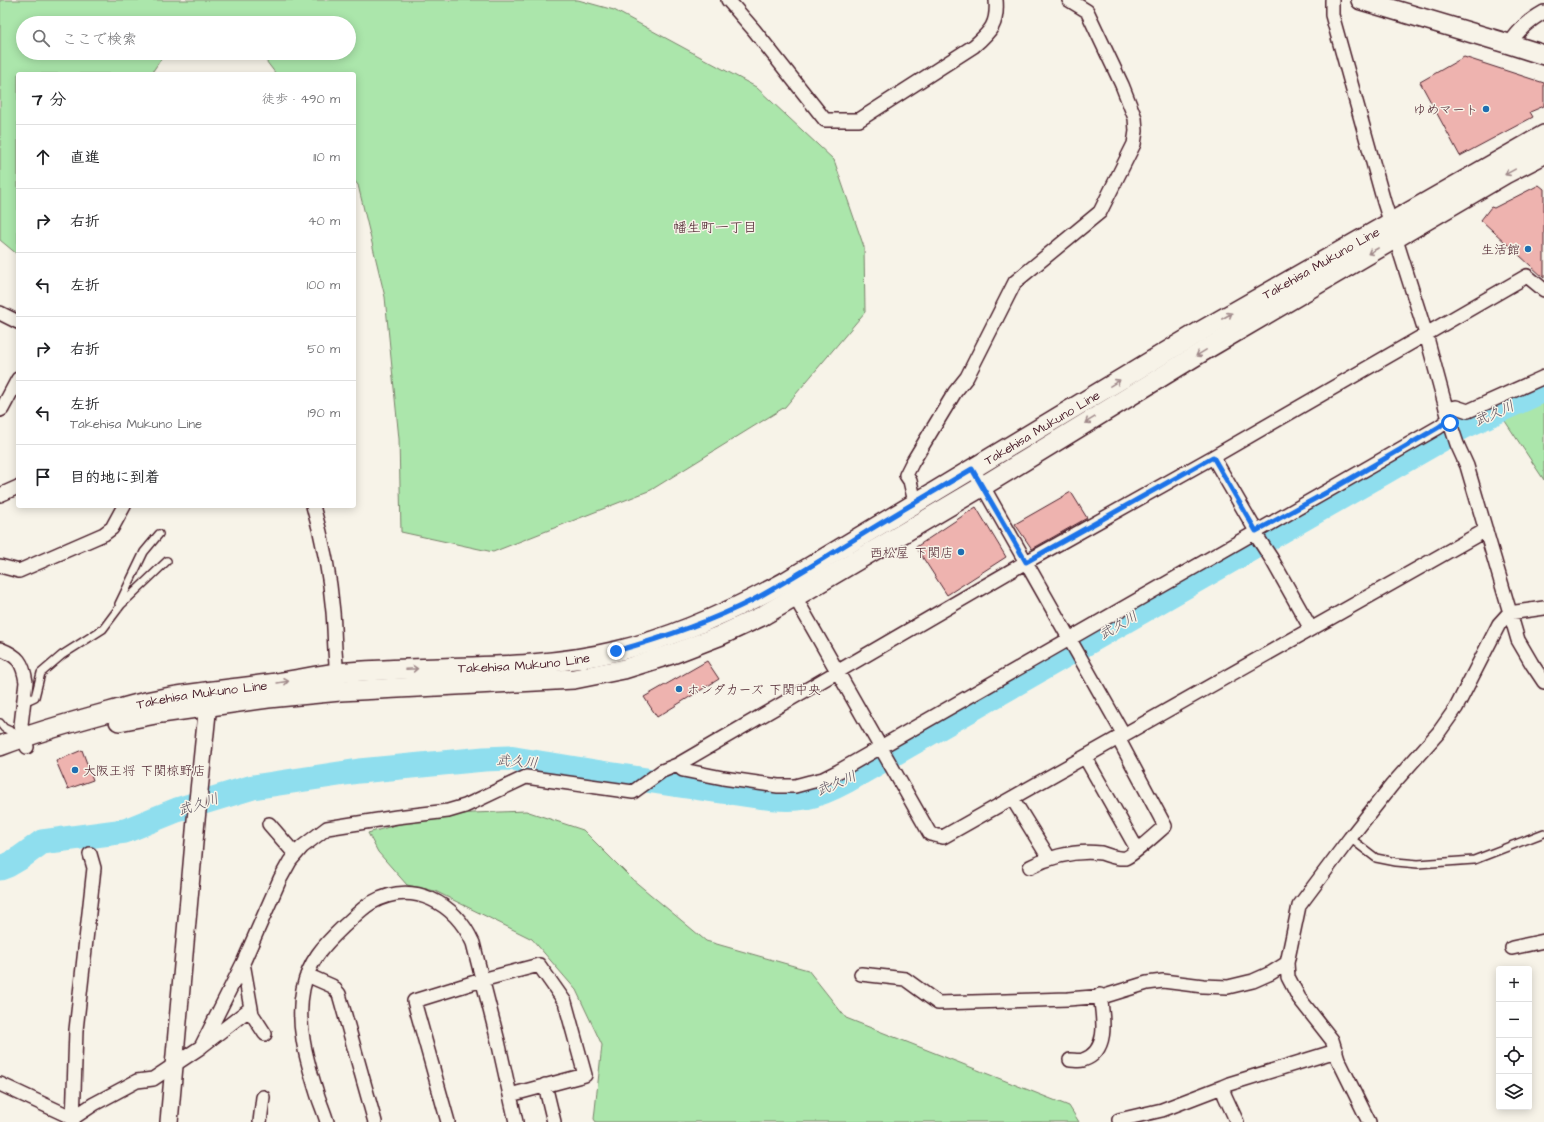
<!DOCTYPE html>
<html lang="ja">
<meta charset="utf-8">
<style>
body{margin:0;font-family:"Architects Daughter","Klee One",sans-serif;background:#f2f2f2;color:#202124}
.controls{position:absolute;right:12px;bottom:12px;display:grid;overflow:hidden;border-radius:4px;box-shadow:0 2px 10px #0003}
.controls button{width:36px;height:36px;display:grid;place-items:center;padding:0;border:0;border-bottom:1px solid #e0e0e0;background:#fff;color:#202124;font:20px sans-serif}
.stop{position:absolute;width:12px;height:12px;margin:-9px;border:3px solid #1a73e8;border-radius:50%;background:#fff}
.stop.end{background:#1a73e8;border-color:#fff;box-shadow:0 1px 4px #0008}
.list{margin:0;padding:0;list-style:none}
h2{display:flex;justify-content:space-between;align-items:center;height:52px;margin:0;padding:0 16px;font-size:17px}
h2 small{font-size:13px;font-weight:400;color:#757577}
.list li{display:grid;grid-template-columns:26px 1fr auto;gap:12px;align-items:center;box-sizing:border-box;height:64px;padding:0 16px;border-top:1px solid #e0e0e0}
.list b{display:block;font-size:15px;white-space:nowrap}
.list p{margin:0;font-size:13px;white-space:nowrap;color:#757577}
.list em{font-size:13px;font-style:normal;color:#757577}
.icon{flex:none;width:22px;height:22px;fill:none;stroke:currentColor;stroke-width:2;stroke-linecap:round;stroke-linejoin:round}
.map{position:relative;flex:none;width:1544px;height:1122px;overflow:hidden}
.search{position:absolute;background:#fff;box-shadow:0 2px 10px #0003;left:16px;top:16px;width:340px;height:44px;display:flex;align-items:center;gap:10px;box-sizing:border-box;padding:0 14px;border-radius:22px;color:#757577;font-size:15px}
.panel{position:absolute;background:#fff;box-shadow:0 2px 10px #0003;left:16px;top:72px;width:340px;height:436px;border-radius:4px}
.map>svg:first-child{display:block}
.green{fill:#abe6ab;stroke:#7a826b}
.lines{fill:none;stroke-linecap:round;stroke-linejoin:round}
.river{stroke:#8fdeee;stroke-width:25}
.building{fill:#eeb3af;stroke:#4a1f2b}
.service-casing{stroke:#4a1f2b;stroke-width:10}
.minor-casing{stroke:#4a1f2b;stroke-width:16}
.tertiary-casing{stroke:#4a1f2b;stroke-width:20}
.secondary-casing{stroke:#4a1f2b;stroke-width:22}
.service{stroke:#f7f3e8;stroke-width:7}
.minor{stroke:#f7f3e8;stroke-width:13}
.tertiary{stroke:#f7f3e8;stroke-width:17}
.secondary{stroke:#f7f3e8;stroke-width:19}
.oneway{stroke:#a0898a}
.route{stroke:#1a73e8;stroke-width:5}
.poi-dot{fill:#1f6fb2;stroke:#f7f3e8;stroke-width:1.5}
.labels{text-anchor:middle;stroke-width:3;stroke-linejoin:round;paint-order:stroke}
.poi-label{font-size:13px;fill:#4a1f2b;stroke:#f7f3e8;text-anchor:end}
.street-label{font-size:13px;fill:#4a1f2b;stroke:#f7f3e8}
.neighbourhood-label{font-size:14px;fill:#4a1f2b;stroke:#f7f3e8}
.water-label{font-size:14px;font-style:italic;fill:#5b4f5c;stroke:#f7f3e8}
</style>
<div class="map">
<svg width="1544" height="1122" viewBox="0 0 1544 1122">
<rect width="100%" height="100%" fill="#f7f3e8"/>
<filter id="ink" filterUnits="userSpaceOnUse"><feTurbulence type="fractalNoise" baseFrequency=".025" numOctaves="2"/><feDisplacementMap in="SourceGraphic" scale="8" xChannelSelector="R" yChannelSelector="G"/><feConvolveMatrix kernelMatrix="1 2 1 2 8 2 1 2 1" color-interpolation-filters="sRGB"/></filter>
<g filter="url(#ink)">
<!-- green -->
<path class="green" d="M0 0H578L614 10 756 87 834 160 864 247 865 312 785 407 651 490 493 552 401 532 399 439 385 297 358 185 354 180V74H276L260 53H349V23H23V53H177L163 56 151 74H18V255L0 240Z
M1544 402V480L1503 418Z
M526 811 583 830 632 879 706 941 808 970 846 1018 1069 1106 1079 1122H596L594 1119 602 1045 576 990 532 939 435 891 407 885 378 852 368 833 420 818 473 813Z"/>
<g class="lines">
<!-- river -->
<path class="river" d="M0 868 8 865 20 858 42 842 125 831 177 810 253 787 359 771 484 759 509 758C578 769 646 781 715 790 742 793 779 802 806 797 821 794 835 787 848 780L1463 427 1544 390"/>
</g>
<!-- building -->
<path class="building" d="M1464 57 1544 83V106L1530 112 1533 117 1460 156 1420 82Z
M1539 185 1544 189V278L1481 220 1491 207 1494 208Z
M1071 492 1087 518 1032 549 1015 524Z
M976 507 1006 557 947 595 916 547Z
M707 661 719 679 657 717 644 697Z
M82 750 93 780 68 789 56 761Z"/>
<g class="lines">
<!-- service casing -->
<g class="service-casing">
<path id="service" d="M119 604 144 552 159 534
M24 702 35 697 41 673 62 655 103 629 121 605 167 561
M0 723 4 728 19 735
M1350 838 1376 858 1396 862 1418 864 1474 860 1544 833"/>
</g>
<!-- minor casing -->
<g class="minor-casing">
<path id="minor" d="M728 0 754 30 825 120H859L974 46C991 31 998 24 996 0
M1332 0V15L1384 202 1426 334 1450 423 1457 444 1467 466 1518 640 1532 664 1544 682
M1509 44C1520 29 1528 21 1544 12
M0 313 18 322
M1446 409 1456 407 1468 411 1544 377
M0 410 2 409 18 379
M1213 457 1256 531
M973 469 1124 735
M0 495 18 487
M915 502 910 481 906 475 912 463 955 392 967 377 1015 282 1100 212 1134 144 1136 131 1135 118 1122 85 1087 11 1069 0
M313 506C323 540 330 577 333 612 335 634 334 658 338 680
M1254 532 1271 558 1311 629
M0 566 19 571 104 534 112 528 124 506
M795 597 930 834 943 837 1486 530
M0 649C18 656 23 662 26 682L21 725 27 747
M1085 757 1137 849
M677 765 683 770 723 778 778 786H795L810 782 823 779 839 771 1439 427 1449 419
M1012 798 1049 858
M269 824 295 854
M1030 867C1052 856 1075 850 1101 853 1108 855 1117 859 1125 858 1131 857 1159 831 1165 826L1118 738
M1512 948 1544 941
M243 963 252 1014 265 1034
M861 974 905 979 938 1003 1068 999 1105 996 1147 983 1163 981 1203 986 1228 987 1253 981 1271 973 1287 963
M307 975 332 986 339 994 375 1122
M202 1046 251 1008
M1070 1060C1074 1060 1079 1061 1083 1060 1110 1051 1103 1017 1100 995
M0 1084 73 1118
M545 1085 554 1122
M1222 1087 1225 1096 1237 1122
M73 1118 94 1104 137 1081 153 1079 201 1047 243 963 280 879 290 861 302 847 327 828 397 817 448 811 465 806 526 777 633 792 662 771 677 765 1026 562 1213 457 1527 276 1544 290
M1119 1120 1162 1110 1222 1087 1229 1084 1336 1051
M73 1122 76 1030 94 868 90 854
M260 1122 263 1097
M327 1122C324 1111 319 1101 316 1090 306 1058 296 1023 303 989 309 961 323 946 343 927 352 919 361 909 371 903 413 879 455 903 473 943L498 1041 516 1122
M448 1122 414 1001 482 980 539 965 565 1002 585 1075 510 1095
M1369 1122 1338 1059 1332 1040 1299 998 1288 977 1287 963 1299 906 1350 838 1392 785 1439 732 1456 708 1499 624 1509 613 1544 608"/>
</g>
<!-- tertiary casing -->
<g class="tertiary-casing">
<path id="tertiary" d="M169 1122 196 820 209 694"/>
</g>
<!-- secondary casing -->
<g class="secondary-casing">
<g id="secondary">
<path d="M1361 0 1509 44 1544 55"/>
<path d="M119 721 161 713 268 698 340 691 574 679 624 669 675 653 719 636 762 616 795 597 983 486 1210 347 1505 174 1544 154"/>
<path id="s1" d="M0 746C36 732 72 722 109 712 126 707 143 702 160 699 196 692 233 689 269 684 292 681 314 676 337 673 430 664 526 673 617 651 676 637 732 611 785 582L1201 331 1544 135"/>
</g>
</g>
<!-- service -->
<use href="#service" class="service"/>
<!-- minor -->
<use href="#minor" class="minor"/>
<!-- tertiary -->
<use href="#tertiary" class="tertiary"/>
<!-- secondary -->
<use href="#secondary" class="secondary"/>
</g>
<!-- one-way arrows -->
<defs><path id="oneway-shaft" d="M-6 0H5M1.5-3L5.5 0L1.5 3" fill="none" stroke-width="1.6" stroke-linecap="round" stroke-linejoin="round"/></defs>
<g class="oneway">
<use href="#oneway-shaft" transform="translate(1510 172) rotate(151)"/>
<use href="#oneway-shaft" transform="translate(1373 251) rotate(150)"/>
<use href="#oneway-shaft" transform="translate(1227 316) rotate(-30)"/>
<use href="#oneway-shaft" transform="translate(1201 353) rotate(149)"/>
<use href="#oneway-shaft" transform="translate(1115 383) rotate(-31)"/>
<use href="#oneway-shaft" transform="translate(1090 420) rotate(149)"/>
<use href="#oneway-shaft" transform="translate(412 669) rotate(-3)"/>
<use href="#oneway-shaft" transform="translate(283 682) rotate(-9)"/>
</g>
</g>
<g class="lines" filter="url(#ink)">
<!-- route -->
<path class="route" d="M616 651C663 638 709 622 753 600 786 582 818 562 850 542 890 517 931 493 972 469L1026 562 1213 457 1256 531 1331 490 1439 427 1449 419 1450 423"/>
</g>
<!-- markers -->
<g class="poi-dot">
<circle cx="1486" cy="109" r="4"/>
<circle cx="1528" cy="249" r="4"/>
<circle cx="961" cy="552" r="4"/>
<circle cx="679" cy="689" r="4"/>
<circle cx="75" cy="770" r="4"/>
</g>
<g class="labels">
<!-- poi labels -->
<g class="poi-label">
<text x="1478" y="114">ゆめマート</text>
<text x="1520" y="254">生活館</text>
<text x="953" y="557">西松屋 下関店</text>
<text x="687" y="694" text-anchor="start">ホンダカーズ 下関中央</text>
<text x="83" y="775" text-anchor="start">大阪王将 下関椋野店</text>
</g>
<!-- street labels -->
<g class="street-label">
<text dy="5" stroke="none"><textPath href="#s1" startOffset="1433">Takehisa Mukuno Line</textPath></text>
<text dy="5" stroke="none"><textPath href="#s1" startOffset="1109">Takehisa Mukuno Line</textPath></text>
<text dy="5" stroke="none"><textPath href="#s1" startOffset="533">Takehisa Mukuno Line</textPath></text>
<text dy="5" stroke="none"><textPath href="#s1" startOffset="209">Takehisa Mukuno Line</textPath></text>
</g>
<!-- neighbourhood labels -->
<g class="neighbourhood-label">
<text x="715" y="232">幡生町一丁目</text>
</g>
<!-- water labels -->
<g class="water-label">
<text transform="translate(1494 413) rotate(-24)" y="5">武久川</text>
<text transform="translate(1118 625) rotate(-30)" y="5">武久川</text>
<text transform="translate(517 761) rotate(5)" y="5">武久川</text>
<text transform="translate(836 783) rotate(-23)" y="5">武久川</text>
<text transform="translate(198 804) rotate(-18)" y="5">武久川</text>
</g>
</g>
</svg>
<div class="controls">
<button>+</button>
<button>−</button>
<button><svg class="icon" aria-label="locate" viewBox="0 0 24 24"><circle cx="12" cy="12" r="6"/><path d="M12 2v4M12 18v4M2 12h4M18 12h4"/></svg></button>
<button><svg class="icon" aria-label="layers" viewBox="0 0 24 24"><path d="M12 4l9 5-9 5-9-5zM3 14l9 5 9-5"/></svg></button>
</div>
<div class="stop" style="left:1450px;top:423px"></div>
<div class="stop end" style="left:616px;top:651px"></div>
<div class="search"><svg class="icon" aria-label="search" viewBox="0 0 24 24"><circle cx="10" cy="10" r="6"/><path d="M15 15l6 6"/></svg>ここで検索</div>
<section class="panel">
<h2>7 分<small>徒歩 · 490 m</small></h2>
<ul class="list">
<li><svg class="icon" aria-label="ahead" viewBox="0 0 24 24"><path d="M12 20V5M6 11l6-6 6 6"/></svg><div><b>直進</b></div><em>110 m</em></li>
<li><svg class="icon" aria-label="right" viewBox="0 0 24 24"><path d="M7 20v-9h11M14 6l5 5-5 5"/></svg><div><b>右折</b></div><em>40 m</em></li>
<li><svg class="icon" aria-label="left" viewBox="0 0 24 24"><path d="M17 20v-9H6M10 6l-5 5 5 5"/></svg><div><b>左折</b></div><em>100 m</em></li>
<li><svg class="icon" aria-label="right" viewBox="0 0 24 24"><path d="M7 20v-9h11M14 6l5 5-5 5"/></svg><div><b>右折</b></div><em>50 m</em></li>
<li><svg class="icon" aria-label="left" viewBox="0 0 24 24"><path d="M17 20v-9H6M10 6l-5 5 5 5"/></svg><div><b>左折</b><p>Takehisa Mukuno Line</p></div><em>190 m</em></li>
<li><svg class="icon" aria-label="arrive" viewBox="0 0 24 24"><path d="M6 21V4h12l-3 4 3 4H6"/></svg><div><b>目的地に到着</b></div></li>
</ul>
</section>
</div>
